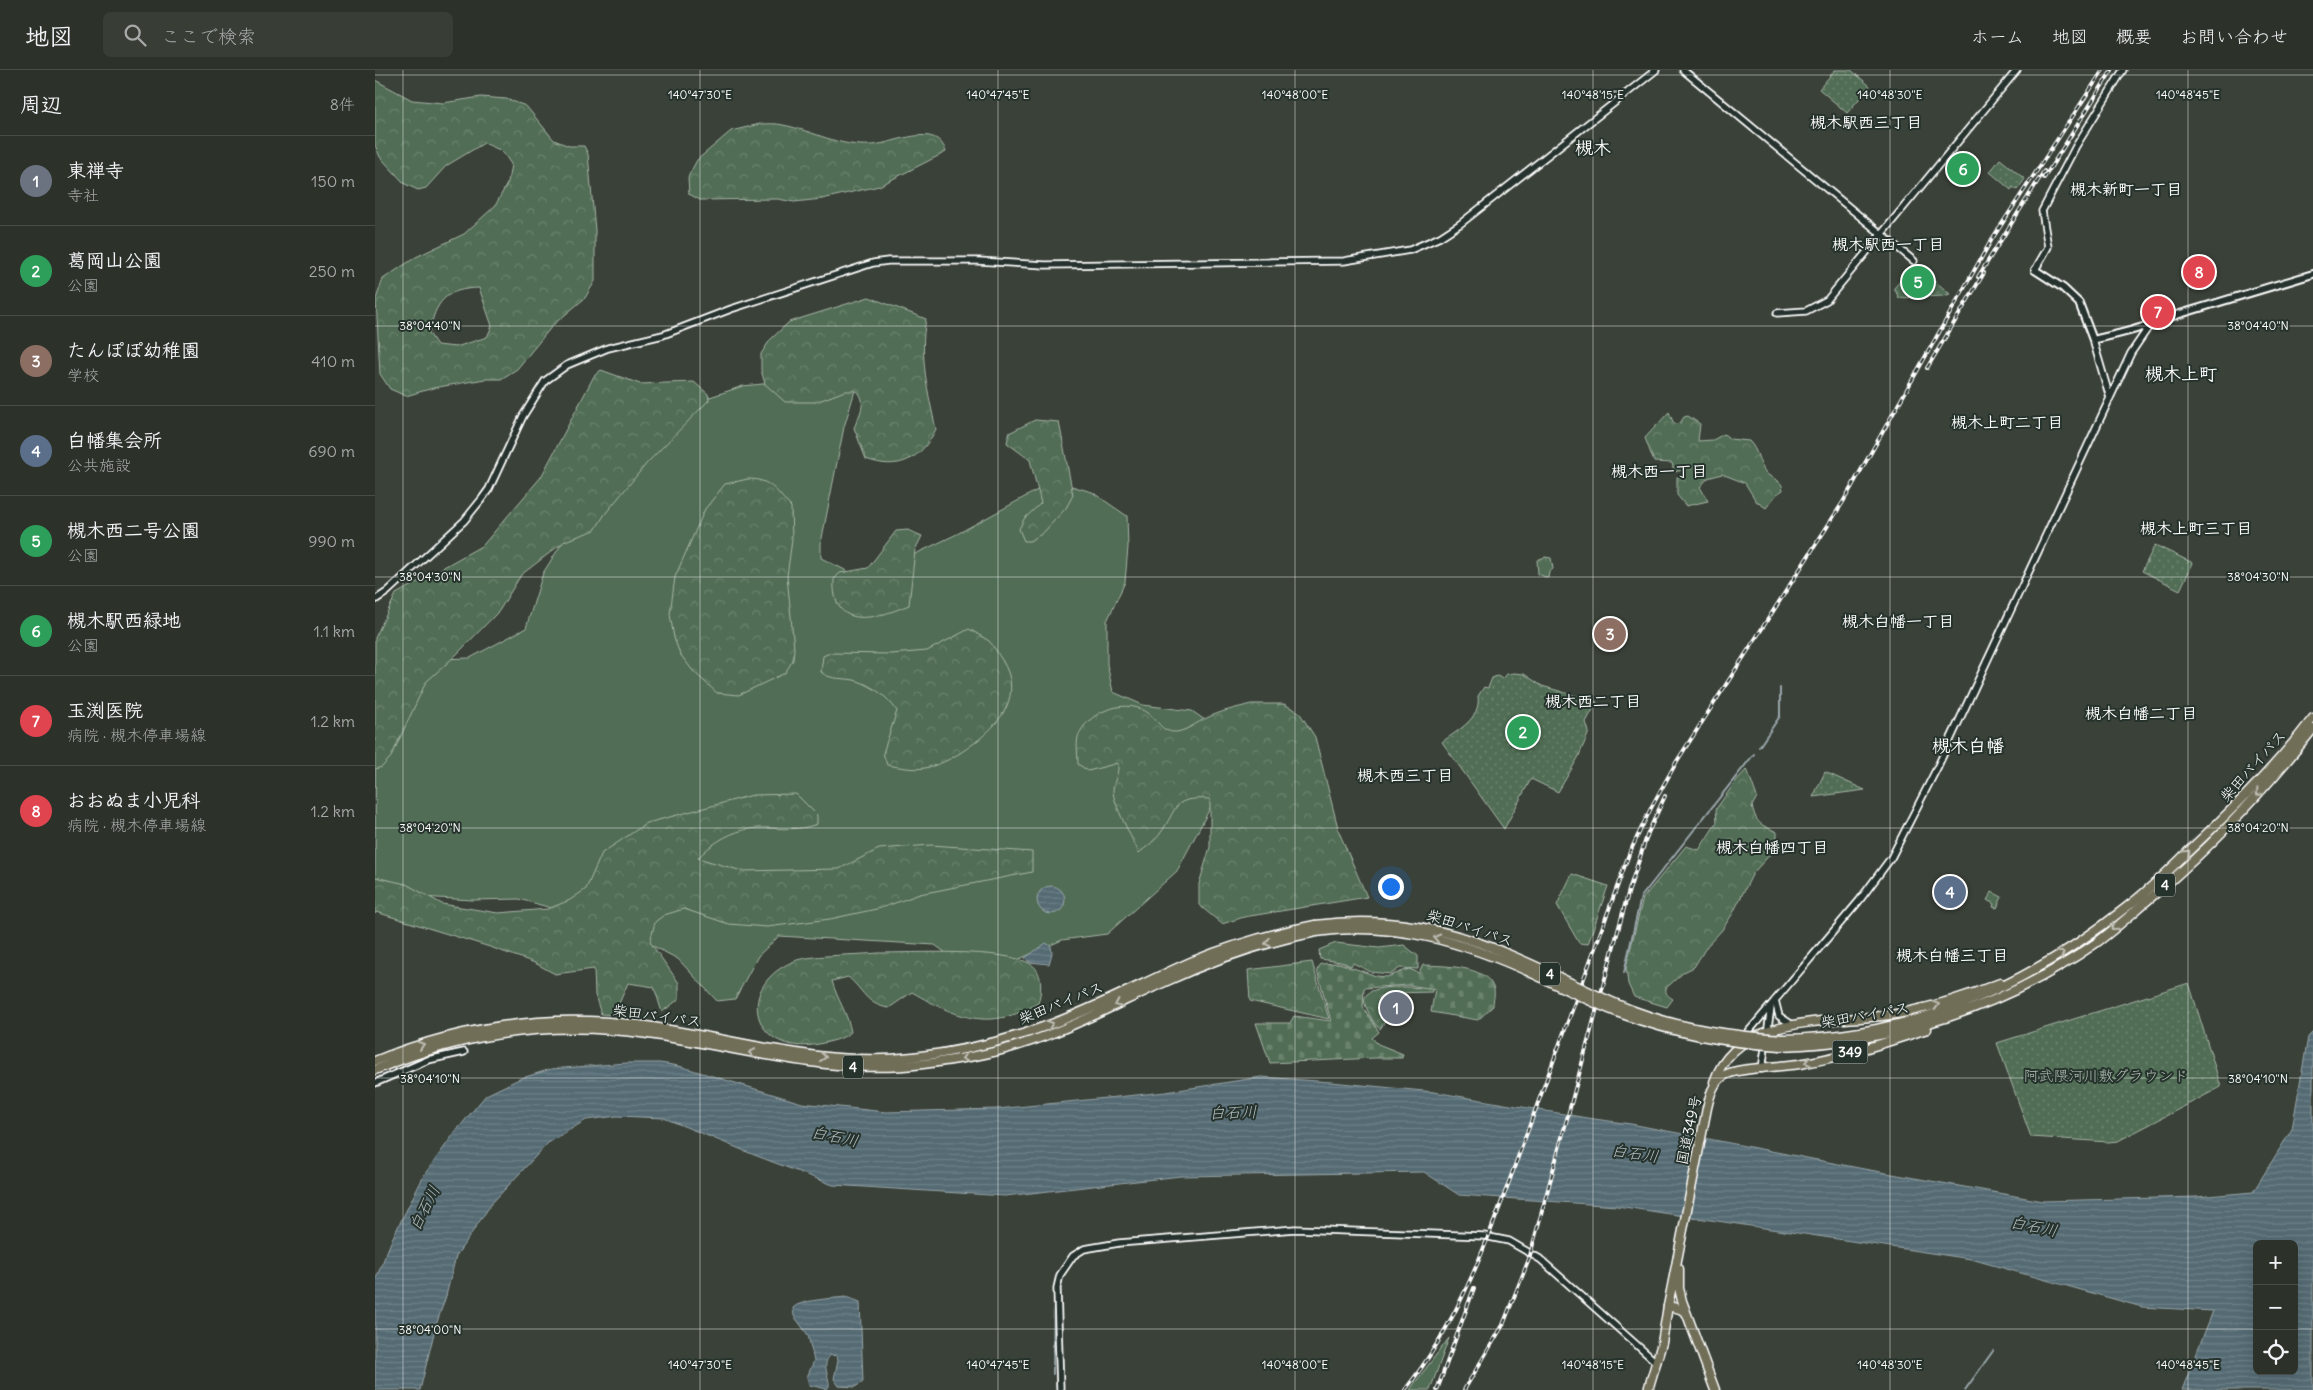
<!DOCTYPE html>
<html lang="ja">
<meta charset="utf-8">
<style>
body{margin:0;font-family:Delius,"Klee One",sans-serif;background:#383d36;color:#f1f3f6}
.controls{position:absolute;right:15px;bottom:15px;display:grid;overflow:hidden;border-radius:8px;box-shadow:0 5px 20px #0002}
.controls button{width:45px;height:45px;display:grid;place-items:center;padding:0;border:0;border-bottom:1px solid #484c47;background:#2c312a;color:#f1f3f6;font:25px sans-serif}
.you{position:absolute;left:1015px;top:816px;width:18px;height:18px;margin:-12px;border:4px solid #fff;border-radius:50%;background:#1a73e8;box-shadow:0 0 0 8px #1a73e833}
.badge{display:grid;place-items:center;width:32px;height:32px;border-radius:50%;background:#ffd166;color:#fff;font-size:16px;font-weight:700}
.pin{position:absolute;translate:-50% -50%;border:2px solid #fff;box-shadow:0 1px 5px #0006}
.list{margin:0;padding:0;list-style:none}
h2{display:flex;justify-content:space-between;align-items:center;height:65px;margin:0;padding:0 20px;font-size:21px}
h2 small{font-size:16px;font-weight:400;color:#a6a9a8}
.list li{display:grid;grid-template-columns:32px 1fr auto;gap:15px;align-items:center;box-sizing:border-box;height:90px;padding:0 20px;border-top:1px solid #484c47}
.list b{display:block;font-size:19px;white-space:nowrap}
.list p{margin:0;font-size:16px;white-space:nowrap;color:#a6a9a8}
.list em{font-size:16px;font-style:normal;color:#a6a9a8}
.icon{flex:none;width:28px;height:28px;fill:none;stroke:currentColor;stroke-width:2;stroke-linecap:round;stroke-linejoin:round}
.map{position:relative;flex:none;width:1938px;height:1320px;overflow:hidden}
header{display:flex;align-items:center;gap:30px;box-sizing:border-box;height:70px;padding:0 25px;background:#2c312a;border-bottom:1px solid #484c47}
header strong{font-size:24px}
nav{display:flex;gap:28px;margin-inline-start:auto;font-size:18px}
.search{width:350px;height:45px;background:#383d36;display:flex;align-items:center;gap:12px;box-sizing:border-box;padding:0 18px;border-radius:8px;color:#a6a9a8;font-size:19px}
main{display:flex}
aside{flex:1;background:#2c312a}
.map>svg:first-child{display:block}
.grass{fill:#516d54;stroke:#a8b6aa}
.forest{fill:url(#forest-crowns);stroke:#a8b6aa;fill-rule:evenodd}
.cemetery{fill:url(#cemetery-stones);stroke:#a8b6aa}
.park{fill:url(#park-dots);stroke:#a8b6aa}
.water{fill:url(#water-rules);stroke:#99a6ab;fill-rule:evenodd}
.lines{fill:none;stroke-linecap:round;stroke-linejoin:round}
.stream{stroke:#99a6ab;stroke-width:2}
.tertiary-casing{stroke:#fff;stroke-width:9}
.secondary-casing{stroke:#fff;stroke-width:10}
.primary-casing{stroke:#fff;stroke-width:11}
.trunk-casing{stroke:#fff;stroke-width:11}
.tertiary{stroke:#26332d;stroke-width:5.5}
.secondary{stroke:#26332d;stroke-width:6}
.primary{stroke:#716e59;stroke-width:8}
.trunk{stroke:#716e59;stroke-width:8}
.rail-casing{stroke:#fff;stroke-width:4}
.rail{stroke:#26332d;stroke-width:2;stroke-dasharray:5.5;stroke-linecap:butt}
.trunk-bridge-casing{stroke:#fff;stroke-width:11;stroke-linecap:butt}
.trunk-bridge{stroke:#716e59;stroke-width:8}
.oneway{stroke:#bfbeb4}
.ticks{fill:none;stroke:#fff;stroke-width:1;stroke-opacity:0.45}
.labels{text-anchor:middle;stroke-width:4;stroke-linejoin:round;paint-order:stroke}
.shield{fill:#26332d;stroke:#bec2c0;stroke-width:1}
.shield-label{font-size:14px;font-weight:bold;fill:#fff}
.street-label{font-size:15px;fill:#fff;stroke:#26332d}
.park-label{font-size:15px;fill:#b1bdb2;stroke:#26332d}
.neighbourhood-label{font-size:16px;font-weight:bold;fill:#fff;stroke:#26332d}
.water-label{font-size:16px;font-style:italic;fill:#b2bcc0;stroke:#26332d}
.quarter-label{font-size:18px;font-weight:bold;fill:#fff;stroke:#26332d}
.ticks-label{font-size:12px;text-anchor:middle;fill:#fff;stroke:#26332d;stroke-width:4;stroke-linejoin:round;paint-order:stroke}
</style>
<header>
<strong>地図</strong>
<div class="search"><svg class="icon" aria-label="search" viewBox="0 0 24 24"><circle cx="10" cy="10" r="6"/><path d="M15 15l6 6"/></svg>ここで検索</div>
<nav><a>ホーム</a><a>地図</a><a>概要</a><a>お問い合わせ</a></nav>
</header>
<main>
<aside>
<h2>周辺<small>8件</small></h2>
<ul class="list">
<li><span class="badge" style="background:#6b7280">1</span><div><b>東禅寺</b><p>寺社</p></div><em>150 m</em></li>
<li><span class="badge" style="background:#2e9e5b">2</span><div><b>葛岡山公園</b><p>公園</p></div><em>250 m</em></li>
<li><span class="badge" style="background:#8d6e63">3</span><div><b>たんぽぽ幼稚園</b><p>学校</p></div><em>410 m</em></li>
<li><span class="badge" style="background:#5c6f8a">4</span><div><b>白幡集会所</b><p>公共施設</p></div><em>690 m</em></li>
<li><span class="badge" style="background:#2e9e5b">5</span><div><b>槻木西二号公園</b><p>公園</p></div><em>990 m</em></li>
<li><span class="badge" style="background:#2e9e5b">6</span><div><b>槻木駅西緑地</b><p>公園</p></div><em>1.1 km</em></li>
<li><span class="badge" style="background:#e0444e">7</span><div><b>玉渕医院</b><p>病院 · 槻木停車場線</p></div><em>1.2 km</em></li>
<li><span class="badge" style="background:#e0444e">8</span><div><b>おおぬま小児科</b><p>病院 · 槻木停車場線</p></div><em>1.2 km</em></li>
</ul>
</aside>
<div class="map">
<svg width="1938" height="1320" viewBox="0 0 1938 1320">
<defs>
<pattern id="forest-crowns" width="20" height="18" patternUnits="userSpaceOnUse" patternTransform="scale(1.25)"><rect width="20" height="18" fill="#516d54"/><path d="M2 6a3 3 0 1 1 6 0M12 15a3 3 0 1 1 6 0" fill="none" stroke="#6b836e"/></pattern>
<pattern id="cemetery-stones" width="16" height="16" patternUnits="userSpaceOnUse" patternTransform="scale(1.25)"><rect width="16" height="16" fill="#516d54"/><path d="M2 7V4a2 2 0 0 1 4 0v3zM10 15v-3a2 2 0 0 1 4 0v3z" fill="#6b836e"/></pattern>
<pattern id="park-dots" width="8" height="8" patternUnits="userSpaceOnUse" patternTransform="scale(1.25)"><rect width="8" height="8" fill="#516d54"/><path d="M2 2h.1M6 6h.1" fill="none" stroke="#6b836e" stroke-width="1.8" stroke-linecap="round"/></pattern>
<pattern id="water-rules" width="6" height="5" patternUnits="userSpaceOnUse" patternTransform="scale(1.25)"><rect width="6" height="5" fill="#556b73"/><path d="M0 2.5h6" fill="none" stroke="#6e8188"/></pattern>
</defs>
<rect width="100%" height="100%" fill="#3a4138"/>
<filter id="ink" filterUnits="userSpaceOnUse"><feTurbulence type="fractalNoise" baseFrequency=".02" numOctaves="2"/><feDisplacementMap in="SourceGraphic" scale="10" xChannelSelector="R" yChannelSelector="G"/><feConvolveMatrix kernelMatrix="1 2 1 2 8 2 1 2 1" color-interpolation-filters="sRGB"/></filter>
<g filter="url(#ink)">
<!-- grass -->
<path class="grass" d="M485 304 469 357 446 473V488L488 509 582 464 679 411 717 422 752 446 753 477 750 512 732 551V594L738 622 768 635 817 641 857 669 854 702 802 801 732 864 687 870 631 895 586 894 560 875 404 866 383 886 360 929 342 931 303 889 238 855 144 829 98 830 27 826 0 819 1 591 95 588 151 558 168 503 203 448 311 335 368 316Z
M1617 822 1627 827 1622 838 1618 837 1619 834 1612 830Z
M1074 1268 1055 1320H1035L1039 1314Z"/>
<!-- forest -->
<path class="forest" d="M0 10 37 30 68 33 106 27 131 29 151 36 179 70 194 76H209L213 84 220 160V211L210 228 178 255 142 299 126 309H110L58 318 31 326 15 319 5 304 1 229 8 209 41 187 89 164 120 136 133 112 136 94 127 81 109 73 71 96 51 118 43 120 30 114 5 87 0 75ZM104 218 117 256 112 267 81 277 62 275 54 263C61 231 70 219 104 218Z
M385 54C392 54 401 53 408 55 440 61 462 77 497 75 519 74 562 50 571 82L504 116 447 129 419 132 403 129 325 130 314 124 313 107 322 90 356 61Z
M494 227 551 249C544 285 553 324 561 359 546 390 523 401 491 389L479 358C484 345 493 332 482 321H470L441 332H410L390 314 386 300V284L395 270 414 252Z
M226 300 265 314 319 312 333 324 334 330 272 393 230 444 220 460 190 471 146 505 124 541 81 585 51 612 16 687 7 697 0 699V568L21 524 108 475 166 407 219 306Z
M1294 342 1299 354 1305 353 1309 347 1313 346 1325 354 1323 371 1338 370 1349 364 1355 369 1374 371C1384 381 1383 393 1391 403 1398 410 1407 409 1408 420L1402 424 1391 438 1381 431 1370 413 1347 404 1333 408 1325 417 1333 431 1311 436 1302 425V407L1310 406 1308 400 1299 402 1297 393 1279 392 1270 368Z
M660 350 684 352 698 425 691 438 668 463 655 471H649L644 459 649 449 666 433 655 390 632 373 634 363Z
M373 409C396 409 401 421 416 437L417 470 412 506 419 578 418 590 410 603 364 625 342 623 318 601 305 584 299 568 295 544 300 507 330 439 350 414Z
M533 460 547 466 540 480 534 535C501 549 456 562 459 509L465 503 493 498 521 461Z
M1170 487 1176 488 1178 499 1174 502 1173 508 1163 504 1162 490Z
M594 559C601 563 608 567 614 571 619 576 623 584 627 590 649 625 626 653 598 674 583 685 569 694 550 698 538 700 524 697 512 695L508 683 522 641C513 627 499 617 483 611 470 607 456 611 446 602L448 586 455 583 516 584 552 581Z
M876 634H909L924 642 940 667 964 762 992 827 869 847 847 854 824 835V814L835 777V729C796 727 804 737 785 764 780 771 771 777 764 783 758 770 738 734 738 720 739 710 744 704 743 693L713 701 703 694C703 686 701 675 703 667 711 643 748 628 770 641 782 647 785 663 801 662 812 661 822 652 832 648 845 641 862 638 876 634Z
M1372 699 1382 727 1377 736C1382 755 1385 754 1402 762V777L1378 803 1358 843 1347 860 1332 876 1319 897 1309 902 1291 918C1290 924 1293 926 1298 929L1292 937 1259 927 1253 914 1251 897 1268 828 1311 776 1324 780 1342 752 1341 739 1361 711Z
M421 724 442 745V754C415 764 393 754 369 760 351 764 334 776 323 788L367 801 464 799 504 779 556 775 657 782V802L545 824 506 838 455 849 392 857 354 854 309 839 289 845 280 852 275 872 304 913V929L287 942 279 917 253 913 239 945 226 944 220 925 219 899 180 904 160 893 115 877 1 842 0 844V807L31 814 67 834 123 843 173 839 195 830 211 819 227 783 272 753 378 725Z
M1197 804 1233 816 1213 874 1204 873 1182 835Z
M961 873 1004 878 1029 875 1043 886V899L1025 898 1016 904 996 902 978 893 976 896 966 892 945 889 944 880Z
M503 883C538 883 628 878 656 894 668 902 667 921 663 933 615 962 582 948 537 922L514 938C491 935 488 919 473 907L457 911C462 929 473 944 476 962 466 970 457 971 444 974 377 988 357 914 422 890 439 885 483 885 503 883Z
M937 892 954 949 875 931 873 900Z
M1034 917 1057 919V922L1019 923 1005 927 1004 932 1011 950 1005 959C999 954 995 946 992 939 979 915 1020 917 1034 917Z"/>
<!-- cemetery -->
<path class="cemetery" d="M964 893 1001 906 1012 907 1034 899 1044 903 1048 895C1068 896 1110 895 1118 917 1121 922 1118 930 1118 936L1103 950 1056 942 1060 919 1033 915 989 918 988 937 1004 962 997 968 1003 974 1028 984 1027 988H1000L895 993 881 953H915L919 946 956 951 942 900 946 894Z"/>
<!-- park -->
<path class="park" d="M1460 0H1476L1495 16 1472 43 1444 19Z
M1577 85 1603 106 1599 112 1572 91Z
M1625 89 1650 109 1642 120 1638 117 1636 120 1615 102Z
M1540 194 1575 224 1568 226 1524 228 1519 218Z
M1780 475 1818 493 1805 520 1767 501Z
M1139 603 1149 604 1167 616 1222 632 1211 652 1214 662 1203 688 1183 722 1156 709 1129 759 1067 672C1083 660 1106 649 1103 626L1109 617 1113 618 1117 608 1122 606 1128 609 1132 604Z
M1450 702 1490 720 1438 727Z
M1814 913 1846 1017 1743 1071 1734 1072 1656 1067 1622 973Z"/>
<!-- water -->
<path class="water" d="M662 830a14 14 0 1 1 28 0a14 14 0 1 1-28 0Z
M671 873 676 876 677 883 674 894 654 892 650 888Z
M1938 962V1320H1807L1838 1241 1767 1237 1596 1189 1242 1136 1084 1125 1049 1102 806 1106 630 1126 458 1115 382 1086 289 1048 242 1046 211 1050 173 1073 117 1133 81 1186 71 1226 61 1255 45 1320H0V1211L18 1167 49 1105 81 1061 111 1025 144 1009 176 999 251 993H285L304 996 427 1033 511 1042 622 1039 791 1022 886 1007 956 1012 1059 1022 1212 1048 1256 1054 1489 1099 1668 1131 1821 1127 1878 1122 1917 1059 1933 967ZM1882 1174H1919V1301H1882Z
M472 1227 485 1232 488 1312 480 1317 464 1316 459 1309 463 1290 462 1286 456 1285C445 1294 455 1306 454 1316L452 1319 434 1315 432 1307 439 1291 433 1265 419 1246 418 1238C424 1230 461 1228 472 1227Z"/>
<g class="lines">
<!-- stream -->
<path class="stream" d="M1384 677 1405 646V618
M1249 903 1266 827 1379 684
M678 1304 679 1223
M1590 1320 1618 1281"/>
<!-- tertiary casing -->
<g class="tertiary-casing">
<path id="tertiary" d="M1308 0 1539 191
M1660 200 1673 177 1667 141 1701 76 1748 0
M1402 243 1431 241 1452 230 1642 0
M1718 270 1735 328
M0 530 12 522 89 451 106 430 114 419 148 346 170 311 192 295 233 278 288 265 356 239 498 193 513 191H603L670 195 969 191 1035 180 1065 167 1085 154 1281 0
M1400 930 1404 946 1416 954
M1369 967 1484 831 1516 788 1562 698 1756 283 1775 255
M1387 999 1396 937
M0 1013 53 990 89 982
M685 1320 682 1218 685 1205 698 1186 709 1179 744 1173 920 1159 1109 1166 1134 1171 1165 1189 1282 1293"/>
</g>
<!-- secondary casing -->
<g class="secondary-casing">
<path id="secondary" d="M1660 200 1688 218 1704 233 1718 270C1737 265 1770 259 1785 250L1938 204"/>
</g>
<!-- primary casing -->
<g class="primary-casing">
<path id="primary" d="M1273 1320 1287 1273 1293 1236"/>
</g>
<!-- trunk casing -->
<g class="trunk-casing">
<path id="trunk" d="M1408 969C1537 967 1653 916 1753 836 1777 818 1798 796 1820 775 1862 735 1903 694 1938 648
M1406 976C1519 973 1628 938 1721 873 1743 857 1764 837 1785 820 1841 772 1892 717 1938 659
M0 991C84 957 172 943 263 955 355 967 444 998 538 987 584 982 628 972 671 956 722 938 769 912 818 891 858 875 898 863 940 855
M0 1000C87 963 179 950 273 964 365 977 454 1006 548 994 581 990 613 985 644 975 696 959 743 933 792 911 840 889 889 872 941 862
M1339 1012C1363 939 1467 955 1527 943 1561 936 1593 926 1625 913
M1304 1199V1218L1307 1231 1340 1320
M1311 1243 1305 1239 1293 1236 1332 1038C1335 1025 1338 1012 1350 1005 1363 997 1411 997 1430 993 1471 986 1512 972 1552 959"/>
</g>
<!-- tertiary -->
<use href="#tertiary" class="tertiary"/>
<!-- secondary -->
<use href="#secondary" class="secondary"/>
<!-- primary -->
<use href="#primary" class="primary"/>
<!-- trunk -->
<use href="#trunk" class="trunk"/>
<!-- rail casing -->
<g class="rail-casing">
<path id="rail" d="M1669 108 1737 0
M1603 207 1669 101
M1552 298 1609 203
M1030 1320C1090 1244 1117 1157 1150 1068 1185 973 1220 879 1254 784L1277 736 1302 691 1468 432 1617 169 1728 0
M1062 1320 1099 1218
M1089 1320 1128 1255 1154 1189 1254 820 1273 763 1290 726"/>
</g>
<!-- rail -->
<use href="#rail" class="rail"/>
<!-- trunk-bridge casing -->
<g class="trunk-bridge-casing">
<path id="trunk-bridge" d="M940 855C1013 846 1075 858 1142 888 1182 905 1219 926 1259 941 1307 959 1357 966 1408 969
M941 862C1019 851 1090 872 1161 905 1189 918 1217 933 1247 944 1299 963 1351 973 1406 976"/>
</g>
<!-- trunk-bridge -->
<use href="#trunk-bridge" class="trunk-bridge"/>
</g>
<!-- one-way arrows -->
<defs><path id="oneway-chevron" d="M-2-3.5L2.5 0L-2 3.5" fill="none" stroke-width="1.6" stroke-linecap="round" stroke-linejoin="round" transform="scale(1.25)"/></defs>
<g class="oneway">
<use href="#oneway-chevron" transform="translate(1884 723) rotate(132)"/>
<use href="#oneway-chevron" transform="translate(1812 783) rotate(-44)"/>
<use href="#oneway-chevron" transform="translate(1739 857) rotate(140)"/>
<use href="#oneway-chevron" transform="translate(1062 868) rotate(-165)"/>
<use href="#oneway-chevron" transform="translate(893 873) rotate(165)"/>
<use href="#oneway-chevron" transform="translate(1686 884) rotate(-32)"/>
<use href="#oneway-chevron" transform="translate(743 934) rotate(155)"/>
<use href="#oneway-chevron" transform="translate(1561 935) rotate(-16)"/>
<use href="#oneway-chevron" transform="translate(675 954) rotate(-21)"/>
<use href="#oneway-chevron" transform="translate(46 975) rotate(-18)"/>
<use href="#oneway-chevron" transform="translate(377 983) rotate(-169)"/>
<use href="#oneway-chevron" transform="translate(448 987) rotate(6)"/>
<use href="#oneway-chevron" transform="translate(590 988) rotate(171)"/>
<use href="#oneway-chevron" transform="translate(1433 992) rotate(168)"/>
</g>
</g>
<!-- ticks -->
<path class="ticks" d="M28 0V1320M325 0V1320M623 0V1320M920 0V1320M1218 0V1320M1515 0V1320M1813 0V1320M0 5H1938M0 256H1938M0 507H1938M0 758H1938M0 1008H1938M0 1259H1882M1919 1259H1938"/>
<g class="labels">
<!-- shield labels -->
<g class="shield">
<rect x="1780" y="803.5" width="20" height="23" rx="4"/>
<rect x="1165" y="892.5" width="20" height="23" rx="4"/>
<rect x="1457.5" y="970.5" width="35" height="23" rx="4"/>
<rect x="468" y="985.5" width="20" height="23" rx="4"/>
</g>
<g class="shield-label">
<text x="1790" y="820">4</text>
<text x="1175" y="909">4</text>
<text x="1475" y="987">349</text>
<text x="478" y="1002">4</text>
</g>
<!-- street labels -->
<g class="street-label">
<text transform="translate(1878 696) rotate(-48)" y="5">柴田バイパス</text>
<text transform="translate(1095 858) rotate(18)" y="5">柴田バイパス</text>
<text transform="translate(686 933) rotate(-22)" y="5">柴田バイパス</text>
<text transform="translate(1490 945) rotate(-10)" y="5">柴田バイパス</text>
<text transform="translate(282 946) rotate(8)" y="5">柴田バイパス</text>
<text transform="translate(1314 1060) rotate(-78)" y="5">国道349号</text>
</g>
<!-- park labels -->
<g class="park-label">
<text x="1731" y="1011">阿武隈河川敷グラウンド</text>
</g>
<!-- neighbourhood labels -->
<g class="neighbourhood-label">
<text x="1491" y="58">槻木駅西三丁目</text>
<text x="1751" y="125">槻木新町一丁目</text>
<text x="1513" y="180">槻木駅西一丁目</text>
<text x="1632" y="358">槻木上町二丁目</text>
<text x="1284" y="407">槻木西一丁目</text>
<text x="1821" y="464">槻木上町三丁目</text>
<text x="1523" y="557">槻木白幡一丁目</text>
<text x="1218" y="637">槻木西二丁目</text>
<text x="1766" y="649">槻木白幡二丁目</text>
<text x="1030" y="711">槻木西三丁目</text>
<text x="1397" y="783">槻木白幡四丁目</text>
<text x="1577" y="891">槻木白幡三丁目</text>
</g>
<!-- water labels -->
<g class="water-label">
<text transform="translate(858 1042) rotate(-2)" y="6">白石川</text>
<text transform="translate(460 1066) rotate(12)" y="6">白石川</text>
<text transform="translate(1260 1083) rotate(8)" y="6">白石川</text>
<text transform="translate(49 1138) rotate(-63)" y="6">白石川</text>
<text transform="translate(1659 1156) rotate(11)" y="6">白石川</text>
</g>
<!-- quarter labels -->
<g class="quarter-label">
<text x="1218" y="84">槻木</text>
<text x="1806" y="310">槻木上町</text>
<text x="1593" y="682">槻木白幡</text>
</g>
</g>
<g class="ticks-label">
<text x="325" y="29">140°47'30"E</text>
<text x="623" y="29">140°47'45"E</text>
<text x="920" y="29">140°48'00"E</text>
<text x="1218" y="29">140°48'15"E</text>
<text x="1515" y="29">140°48'30"E</text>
<text x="1813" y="29">140°48'45"E</text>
<text x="55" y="260">38°04'40"N</text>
<text x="1883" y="260">38°04'40"N</text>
<text x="55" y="511">38°04'30"N</text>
<text x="1883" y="511">38°04'30"N</text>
<text x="55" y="762">38°04'20"N</text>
<text x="1883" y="762">38°04'20"N</text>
<text x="55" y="1013">38°04'10"N</text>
<text x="1883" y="1013">38°04'10"N</text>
<text x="55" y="1264">38°04'00"N</text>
<text x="325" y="1299">140°47'30"E</text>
<text x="623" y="1299">140°47'45"E</text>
<text x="920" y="1299">140°48'00"E</text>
<text x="1218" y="1299">140°48'15"E</text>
<text x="1515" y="1299">140°48'30"E</text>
<text x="1813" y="1299">140°48'45"E</text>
</g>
</svg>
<div class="controls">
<button>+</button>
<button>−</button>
<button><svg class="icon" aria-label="locate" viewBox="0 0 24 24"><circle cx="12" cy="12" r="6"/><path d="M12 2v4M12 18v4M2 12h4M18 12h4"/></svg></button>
</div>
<div class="you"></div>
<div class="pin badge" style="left:1021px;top:938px;background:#6b7280">1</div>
<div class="pin badge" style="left:1148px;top:662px;background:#2e9e5b">2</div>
<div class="pin badge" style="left:1235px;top:564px;background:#8d6e63">3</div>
<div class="pin badge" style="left:1575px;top:822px;background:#5c6f8a">4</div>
<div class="pin badge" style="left:1543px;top:212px;background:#2e9e5b">5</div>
<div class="pin badge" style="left:1588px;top:99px;background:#2e9e5b">6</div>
<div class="pin badge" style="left:1783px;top:242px;background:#e0444e">7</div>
<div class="pin badge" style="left:1824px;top:202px;background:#e0444e">8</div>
</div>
</main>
